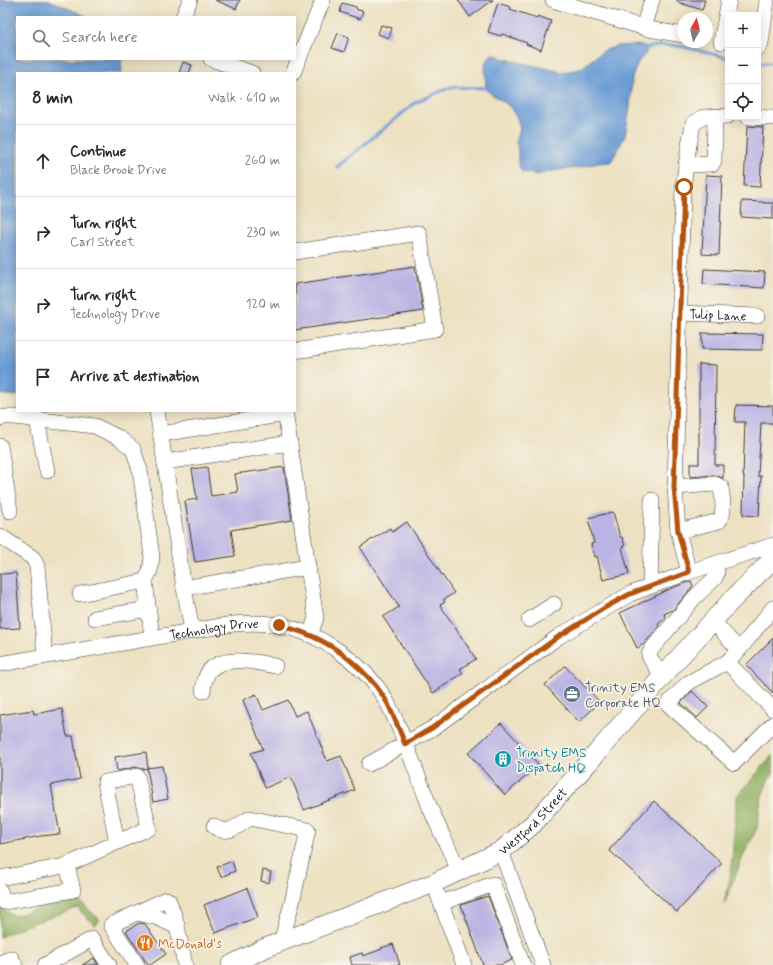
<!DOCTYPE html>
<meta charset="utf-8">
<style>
body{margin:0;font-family:Mynerve,sans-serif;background:#f2f2f3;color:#2b2b33}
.controls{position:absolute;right:12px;top:12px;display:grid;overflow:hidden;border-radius:0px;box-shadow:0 2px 10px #0003}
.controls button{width:36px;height:36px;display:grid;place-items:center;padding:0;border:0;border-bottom:1px solid #e1e1e2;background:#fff;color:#2b2b33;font:20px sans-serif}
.compass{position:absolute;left:677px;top:12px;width:36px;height:36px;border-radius:50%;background:#fff;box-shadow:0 2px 10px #0003;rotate:8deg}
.stop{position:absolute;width:12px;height:12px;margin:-9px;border:3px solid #b45309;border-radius:50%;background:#fff}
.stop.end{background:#b45309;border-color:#fff;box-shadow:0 1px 4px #0008}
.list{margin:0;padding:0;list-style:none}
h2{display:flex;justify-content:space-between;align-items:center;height:52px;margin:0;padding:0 16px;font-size:17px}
h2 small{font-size:13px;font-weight:400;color:#7c7c81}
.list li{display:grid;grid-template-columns:26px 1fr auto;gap:12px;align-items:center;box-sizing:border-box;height:72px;padding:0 16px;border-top:1px solid #e1e1e2}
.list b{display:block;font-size:15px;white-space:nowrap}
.list p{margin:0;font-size:13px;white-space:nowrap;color:#7c7c81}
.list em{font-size:13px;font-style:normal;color:#7c7c81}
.icon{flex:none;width:22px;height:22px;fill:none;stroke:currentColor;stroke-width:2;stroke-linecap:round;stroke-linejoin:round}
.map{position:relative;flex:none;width:773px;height:965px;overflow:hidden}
.search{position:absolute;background:#fff;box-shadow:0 2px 10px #0003;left:16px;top:16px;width:280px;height:44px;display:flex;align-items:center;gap:10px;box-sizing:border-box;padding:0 14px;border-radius:0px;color:#7c7c81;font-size:15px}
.panel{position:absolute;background:#fff;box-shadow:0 2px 10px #0003;left:16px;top:72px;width:280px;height:340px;border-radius:0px}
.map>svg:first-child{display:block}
.forest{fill:#92b062;stroke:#57663f}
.water{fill:#6b9cd5;stroke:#445c78}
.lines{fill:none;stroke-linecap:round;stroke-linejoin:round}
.stream{stroke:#6b9cd5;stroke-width:3}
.building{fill:#bab4e4}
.minor-casing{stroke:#3b3a35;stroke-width:16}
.major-casing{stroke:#3b3a35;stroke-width:20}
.minor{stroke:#fff;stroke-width:15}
.major{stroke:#fff;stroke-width:19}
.route{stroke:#b45309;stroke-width:5}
.labels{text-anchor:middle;stroke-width:3.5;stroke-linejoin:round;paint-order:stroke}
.street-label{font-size:13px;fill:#1c1c1c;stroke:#f7f3e8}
.service-label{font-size:13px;fill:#4e5e75;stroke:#f7f3e8;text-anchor:start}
.culture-label{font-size:13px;fill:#0d838f;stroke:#f7f3e8;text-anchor:start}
.food-label{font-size:13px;fill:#c56008;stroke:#f7f3e8;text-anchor:start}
</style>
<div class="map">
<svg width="773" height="965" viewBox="0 0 773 965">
<rect width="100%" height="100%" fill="#f7f3e8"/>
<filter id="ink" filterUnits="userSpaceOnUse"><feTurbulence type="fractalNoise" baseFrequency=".025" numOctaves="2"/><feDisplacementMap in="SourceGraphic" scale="8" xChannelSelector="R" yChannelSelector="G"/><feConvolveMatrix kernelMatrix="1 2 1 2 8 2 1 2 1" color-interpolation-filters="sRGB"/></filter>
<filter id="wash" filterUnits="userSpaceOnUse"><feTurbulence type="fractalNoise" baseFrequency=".012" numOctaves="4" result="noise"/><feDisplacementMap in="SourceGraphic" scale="16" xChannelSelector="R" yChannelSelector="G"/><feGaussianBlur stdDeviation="0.9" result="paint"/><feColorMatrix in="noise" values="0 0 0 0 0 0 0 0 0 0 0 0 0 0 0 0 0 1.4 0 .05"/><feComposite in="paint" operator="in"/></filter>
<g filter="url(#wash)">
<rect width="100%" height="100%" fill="#ede1c2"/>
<!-- forest -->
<path class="forest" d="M773 755V775L769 778 761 799 757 828 744 854 724 904 731 872 737 796Z
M75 897 100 920 95 925 77 908 25 926 0 937V908L14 916Z"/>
<!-- water -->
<path class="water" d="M0 0H49L88 17H17V59H121L122 73H17V396L0 394Z
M633 45 645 46 648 48 645 55 638 62 632 78 630 108 625 136 611 162 597 163 578 168 558 170 537 175 522 172C514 159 521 155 516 142L520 129 517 118 509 106 500 99 491 94 486 88 485 64 493 53 501 58 562 72 580 69 603 51 617 46Z"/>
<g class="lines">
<!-- stream -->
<path class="stream" d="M645 49C669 39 703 52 728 58
M758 63H773
M337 167 416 102 451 87 489 88"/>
</g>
<g id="blocks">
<!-- building -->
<path class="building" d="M215 0H240L236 9Z
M458 0H493L470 17Z
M677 0H705L702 10 677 2Z
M342 3 356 7 357 10 363 11 360 19 340 12Z
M498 3 511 7 510 9 537 18 538 16 551 21 541 50 526 44 527 43 502 34 501 36 488 32Z
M381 25 392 28 389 38 378 34Z
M338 33 349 37 344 52 332 48Z
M183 62 192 65 189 73H179Z
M747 126 763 127 760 187 744 186Z
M706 175 722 176 719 255 702 254Z
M742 201 763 202V203H773V219L741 217Z
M415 266 423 311 295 330V284Z
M704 269 765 272 764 288 703 284Z
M702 333 763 334 762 350 702 349Z
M699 364 716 365 715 465H723V478L714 475 690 477V464H699Z
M736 405 773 406V423H761L758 476H761L759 516 743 515 744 476H743L745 422H735Z
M207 467 211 496 238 492 235 474 284 467 292 520 231 530 235 556 195 562 185 501 197 499 192 469Z
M613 512 620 537H622L625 546 622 547 629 574 603 580 597 556 595 557 591 544 594 543 588 518Z
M407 522 454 593 443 600 445 602 440 605 476 659 460 669 463 673 433 693 383 617 399 607 360 547 390 528 392 532Z
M16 573 20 628 0 629V574Z
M691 581 693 586 673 610 664 614 666 618 658 624 659 626 644 644 637 648 620 613 672 588Z
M773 638V693L746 665Z
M565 666 600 702 579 722 545 685Z
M692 691 708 707 697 718 681 703Z
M256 694 263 710 288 700 295 716 307 711 327 761 341 756 355 790 304 810 291 777 265 788 251 753 263 749 243 700Z
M62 709 67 736H73L80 779 51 785 60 834 41 836 0 844V715L33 710 34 714Z
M501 723 539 765 505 795 468 753Z
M146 752 148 768 142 769 135 767 117 771 115 757Z
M162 766 168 799 153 802 147 768Z
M654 801 722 863 677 912 609 850Z
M232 861 235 871 221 877 217 867Z
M263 870 271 872 269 883 261 881Z
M247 888 258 917 215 933 204 905Z
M488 896 512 960 500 965H483L461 905Z
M139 923 145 924 166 954 150 965H148L126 931Z
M393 944 400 965H352L350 957 362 953 363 956 382 949 381 948Z
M94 958 98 965H82Z"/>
</g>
</g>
<g filter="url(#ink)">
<use href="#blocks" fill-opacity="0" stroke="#3b3a35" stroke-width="1"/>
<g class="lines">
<!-- minor casing -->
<g class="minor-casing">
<g id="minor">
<path d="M553 0 649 29 683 35"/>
<path d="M183 17 190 0"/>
<path d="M643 27 652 0"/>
<path d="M721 42 729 0"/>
<path d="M758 48 761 43 767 0"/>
<path d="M211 59 252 73"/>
<path d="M293 73 323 0"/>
<path d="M748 117 773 118"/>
<path d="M686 165 712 164 714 161 715 116"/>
<path d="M295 252 419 233 435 329 295 351"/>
<path id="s1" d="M679 313 757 316"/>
<path d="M157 411 184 588"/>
<path d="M0 419 1 417H14L95 426 119 438 133 449 140 470 152 557 150 571 145 581 152 637"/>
<path d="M37 420 47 471"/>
<path d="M161 434 286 414"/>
<path d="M0 446 10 511"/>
<path d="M165 462 290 443"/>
<path d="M675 487 715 484 721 487C722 497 726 513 719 521L678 531"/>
<path d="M0 536 33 558 37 566 45 656"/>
<path d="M308 567 316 618 310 635"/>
<path d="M689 572 678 531 675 487 683 187 689 145 693 124 703 117 728 116"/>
<path d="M650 586 652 500"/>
<path d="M80 594 145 581"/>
<path d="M95 618 148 609"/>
<path d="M529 620 554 604"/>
<path d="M713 621 739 650 773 608"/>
<path d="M192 630 184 588 308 567 285 411"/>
<path d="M734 655 727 662 773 709"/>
<path d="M727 662 688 683 668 704 734 763 773 724"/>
<path id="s2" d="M0 664 233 624C248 623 263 622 278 625 320 632 368 666 388 704 403 733 414 766 426 797 435 822 448 846 459 871"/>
<path d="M662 676 650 658 649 655 651 650 694 598 715 578 717 573 714 564"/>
<path d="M203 691C204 684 205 675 210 670 224 655 258 662 275 666"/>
<path d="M369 764 433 728 558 637 630 594 689 572 773 545"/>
<path d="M214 826C227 837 239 825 250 818L308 830 292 903 281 942"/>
<path d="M501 851 543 965"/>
<path d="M0 878 64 866 67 865 149 828 137 776 105 782 117 842"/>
<path d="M0 891 4 902 73 890 67 865"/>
<path d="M438 895 464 965"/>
<path d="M441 903 493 884 523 965"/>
<path d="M138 913 158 918 177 927"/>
<path d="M0 963 11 958 15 965"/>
<path d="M45 965 92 939 109 965"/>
<path d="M137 965 111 925 166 899 169 901 176 921 185 965"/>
</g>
</g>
<!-- major casing -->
<g class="major-casing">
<g id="major">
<path id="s3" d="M231 965 265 948 434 883 501 851 533 824 589 762 674 663 731 601 773 559"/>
</g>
</g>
<!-- minor -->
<use href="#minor" class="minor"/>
<!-- major -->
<use href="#major" class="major"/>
</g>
</g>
<g class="lines" filter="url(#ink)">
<!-- route -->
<path class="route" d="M279 625C294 629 309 634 322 641 347 654 375 680 388 704 394 717 400 731 405 744L432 728 558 637 606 607 630 594 689 572 678 531 674 487 684 187"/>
</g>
<!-- icons -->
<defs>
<g id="office-disc" transform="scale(0.9)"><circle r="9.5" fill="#5c6f8a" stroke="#f7f3e8"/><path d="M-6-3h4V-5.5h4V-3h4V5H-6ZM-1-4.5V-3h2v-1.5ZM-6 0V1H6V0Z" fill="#fff"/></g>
<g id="building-disc" transform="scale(0.9)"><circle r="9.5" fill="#0f9aa8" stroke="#f7f3e8"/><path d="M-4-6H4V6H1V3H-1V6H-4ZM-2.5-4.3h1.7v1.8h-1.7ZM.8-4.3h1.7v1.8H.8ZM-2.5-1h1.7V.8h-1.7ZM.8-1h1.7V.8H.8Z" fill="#fff"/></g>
<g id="restaurant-disc" transform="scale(0.9)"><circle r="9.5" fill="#e8710a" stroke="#f7f3e8"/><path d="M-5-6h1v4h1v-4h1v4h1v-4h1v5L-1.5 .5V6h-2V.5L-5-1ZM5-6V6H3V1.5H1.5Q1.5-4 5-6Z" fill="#fff"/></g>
</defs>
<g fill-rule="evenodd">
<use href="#office-disc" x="572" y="694"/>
<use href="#building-disc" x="503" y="759"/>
<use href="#restaurant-disc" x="145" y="943"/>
</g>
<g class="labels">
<!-- street labels -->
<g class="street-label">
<text dy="5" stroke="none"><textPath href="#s1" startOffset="39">Tulip Lane</textPath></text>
<text dy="5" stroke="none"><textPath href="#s2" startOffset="217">Technology Drive</textPath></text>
<text dy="5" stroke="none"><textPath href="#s3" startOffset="337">Westford Street</textPath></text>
</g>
<!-- service labels -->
<g class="service-label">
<text x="585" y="692">Trinity EMS<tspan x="585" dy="15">Corporate HQ</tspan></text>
</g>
<!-- culture labels -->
<g class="culture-label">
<text x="516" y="757">Trinity EMS<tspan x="516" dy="15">Dispatch HQ</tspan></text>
</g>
<!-- food labels -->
<g class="food-label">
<text x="158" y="948">McDonald's</text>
</g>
</g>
</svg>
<div class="controls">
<button>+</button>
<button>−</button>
<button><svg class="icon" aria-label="locate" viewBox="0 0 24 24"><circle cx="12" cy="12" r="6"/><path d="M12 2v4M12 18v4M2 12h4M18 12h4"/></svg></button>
</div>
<svg class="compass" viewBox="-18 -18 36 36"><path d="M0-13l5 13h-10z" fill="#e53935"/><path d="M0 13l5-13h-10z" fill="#7c7c81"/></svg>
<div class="stop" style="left:684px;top:187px"></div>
<div class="stop end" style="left:279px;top:625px"></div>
<div class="search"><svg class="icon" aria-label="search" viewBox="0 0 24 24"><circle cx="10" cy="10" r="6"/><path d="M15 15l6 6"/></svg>Search here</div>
<section class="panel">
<h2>8 min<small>Walk · 610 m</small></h2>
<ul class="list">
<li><svg class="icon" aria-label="ahead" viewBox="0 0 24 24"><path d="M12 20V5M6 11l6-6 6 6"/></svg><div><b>Continue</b><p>Black Brook Drive</p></div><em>260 m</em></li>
<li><svg class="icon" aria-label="right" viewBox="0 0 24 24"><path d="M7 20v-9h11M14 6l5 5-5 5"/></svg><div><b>Turn right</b><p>Carl Street</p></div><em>230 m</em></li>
<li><svg class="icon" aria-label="right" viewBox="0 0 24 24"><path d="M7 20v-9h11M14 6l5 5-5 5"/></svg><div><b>Turn right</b><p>Technology Drive</p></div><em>120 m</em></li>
<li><svg class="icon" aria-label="arrive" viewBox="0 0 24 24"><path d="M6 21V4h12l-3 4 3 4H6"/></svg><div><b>Arrive at destination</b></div></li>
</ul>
</section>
</div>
